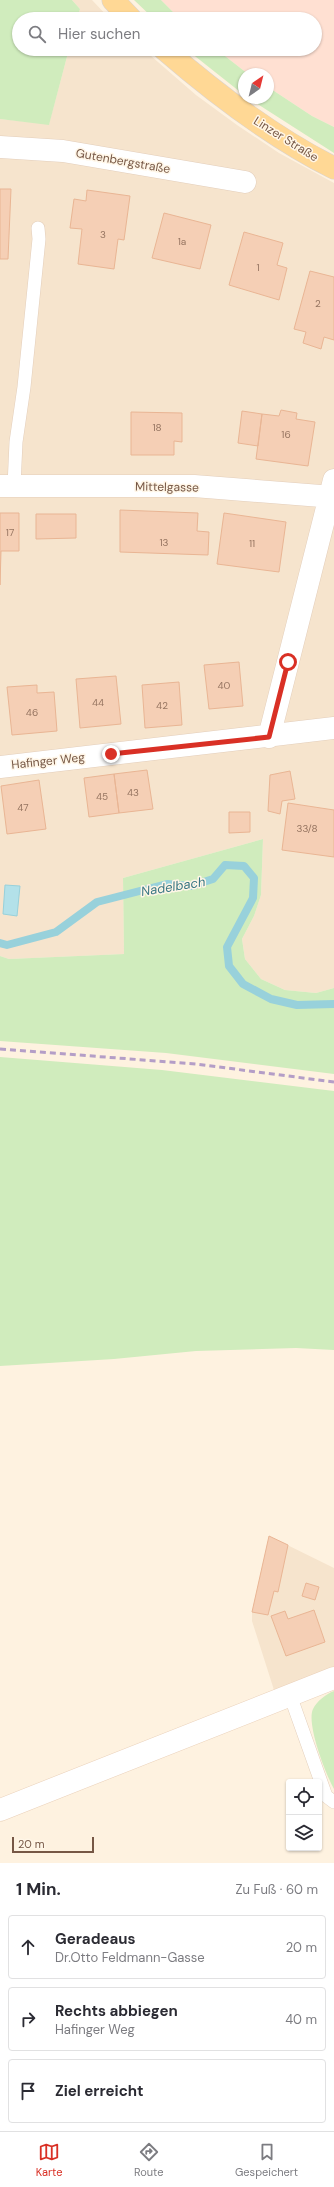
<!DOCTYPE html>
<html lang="de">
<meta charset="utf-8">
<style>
body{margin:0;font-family:"DM Sans",sans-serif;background:#f2f2f3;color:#2b2b33}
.controls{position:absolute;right:12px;bottom:12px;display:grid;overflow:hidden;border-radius:4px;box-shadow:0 1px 3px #0004}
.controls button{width:36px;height:36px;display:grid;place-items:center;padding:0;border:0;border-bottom:1px solid #e1e1e2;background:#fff;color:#2b2b33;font:20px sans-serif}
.compass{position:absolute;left:238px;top:68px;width:36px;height:36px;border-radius:50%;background:#fff;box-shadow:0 1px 3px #0004;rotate:35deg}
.scale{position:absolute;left:12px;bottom:10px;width:82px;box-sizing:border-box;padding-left:4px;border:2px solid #765745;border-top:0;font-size:11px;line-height:14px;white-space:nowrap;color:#765745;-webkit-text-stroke:3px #fff6e7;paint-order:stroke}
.stop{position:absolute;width:12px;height:12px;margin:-9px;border:3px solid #d93025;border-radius:50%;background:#fff}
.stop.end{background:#d93025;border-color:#fff;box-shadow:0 1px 4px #0008}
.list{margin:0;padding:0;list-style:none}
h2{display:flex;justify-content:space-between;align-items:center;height:52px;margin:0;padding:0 16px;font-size:17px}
h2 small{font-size:13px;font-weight:400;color:#7c7c81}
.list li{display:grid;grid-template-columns:26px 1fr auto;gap:12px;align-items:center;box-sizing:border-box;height:64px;margin:0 8px 8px;padding:0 8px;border:1px solid #e1e1e2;border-radius:4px}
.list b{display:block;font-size:15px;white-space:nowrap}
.list p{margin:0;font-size:13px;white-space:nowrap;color:#7c7c81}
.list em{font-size:13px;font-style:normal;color:#7c7c81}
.icon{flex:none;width:22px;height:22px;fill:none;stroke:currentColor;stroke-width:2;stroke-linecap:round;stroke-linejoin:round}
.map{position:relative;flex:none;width:334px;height:1863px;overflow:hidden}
.search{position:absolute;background:#fff;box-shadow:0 1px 3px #0004;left:12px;right:12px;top:12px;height:44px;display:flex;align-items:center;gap:10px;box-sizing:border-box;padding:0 14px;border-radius:22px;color:#7c7c81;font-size:15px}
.sheet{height:268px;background:#fff}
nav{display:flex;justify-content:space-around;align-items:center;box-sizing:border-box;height:56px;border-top:1px solid #e1e1e2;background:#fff;font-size:11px;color:#7c7c81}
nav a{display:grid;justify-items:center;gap:2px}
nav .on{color:#d93025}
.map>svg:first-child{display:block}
.residential{fill:#f6e4cd}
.commercial{fill:#ffe0d2}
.green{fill:#d0ecbd}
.water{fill:#b3e1e9;stroke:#98d1db}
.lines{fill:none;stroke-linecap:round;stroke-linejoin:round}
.stream{stroke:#98d1db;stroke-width:8}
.building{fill:#f5cfb5;stroke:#e9b594}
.lane-casing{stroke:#e3cebb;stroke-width:14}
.street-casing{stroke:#e3cebb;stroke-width:23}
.secondary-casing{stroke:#ead1ba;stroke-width:23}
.primary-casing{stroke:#dbd3cf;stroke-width:23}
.lane{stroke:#fff;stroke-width:13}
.street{stroke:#fff;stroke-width:22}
.secondary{stroke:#fff;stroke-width:22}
.primary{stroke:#ffd895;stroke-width:22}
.rail{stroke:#b49ec7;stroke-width:3;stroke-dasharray:6 4;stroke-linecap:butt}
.route{stroke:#d93025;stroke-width:5}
.labels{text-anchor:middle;stroke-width:3;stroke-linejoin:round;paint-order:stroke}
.number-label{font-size:10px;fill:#967561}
.street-label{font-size:12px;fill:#765745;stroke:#fff6e7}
.water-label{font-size:13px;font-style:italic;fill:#3b7885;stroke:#fff6e7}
</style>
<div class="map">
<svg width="334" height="1863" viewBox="0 0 334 1863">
<rect width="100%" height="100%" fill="#fef2e0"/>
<!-- residential -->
<path class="residential" d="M72 0H92L110 19H77L80 9Z
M69 49H143L196 95 237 125 279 153 334 183V988L316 993 285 990 261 979 245 959 242 939 254 916 261 895 263 839 123 878 124 954 9 959 0 956V119L49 124Z
M269 1536 334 1568V1667L274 1690 252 1621V1612Z"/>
<!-- commercial -->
<path class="commercial" d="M161 0H334V127L312 116 268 87V74H248L216 49H315V19H180Z"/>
<!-- green -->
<path class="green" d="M0 0H72L80 9 77 19H19V49H69L49 125 0 119Z
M134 0H161L180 19H154Z
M186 49H216L248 74H244V95Z
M268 87 312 116 334 127V153L248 98H268Z
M263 839 261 895 254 916 242 939 245 959 261 979 285 990 316 993 334 988V1074L166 1053 0 1041V956L9 959 124 954 123 878Z
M0 1057 162 1070 334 1091V1350L296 1348 196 1351 114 1359 0 1366Z
M334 1691V1789C326 1775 306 1724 313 1709 317 1701 326 1694 334 1691Z"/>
<!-- water -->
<path class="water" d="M5 885 20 886 17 916 3 914Z"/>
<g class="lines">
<!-- stream -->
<path class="stream" d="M0 943 7 945 56 932 97 902 167 884 191 886 213 879 225 865 244 866 254 878 253 898 227 947 229 966 243 984 271 999 297 1005 334 1004"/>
</g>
<!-- building -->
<path class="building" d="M0 189H11L8 259H0Z
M87 190 130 196 124 240 118 239 114 269 78 264 82 229 70 228 74 199 86 201Z
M164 213 211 225 200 269 152 258Z
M244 232 283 243 277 265 287 268 279 300 229 285Z
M310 271 334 277V340L324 337 321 349 303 343 306 332 294 329Z
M281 410 297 413 296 419 315 422 308 466 256 459 262 414 279 416Z
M242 411 262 414 258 446 238 443Z
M131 412 182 413V442L174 441V455H131Z
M120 510 198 513 197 531 209 532 208 555 120 552Z
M0 513H19V551H1L0 585Z
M224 513 286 522 279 572 217 564Z
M36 514H76V538L36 539Z
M239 662 243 706 209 709 204 665Z
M116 676 121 724 80 728 76 679Z
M179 682 182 725 145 728 142 685Z
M37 685V693L54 692 57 731 12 735 7 687Z
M147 770 153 809 119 813 114 774Z
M290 771 295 799 282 801 280 814 268 811 270 775Z
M114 774 119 813 89 817 84 778Z
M39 780 46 829 7 834 1 786Z
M288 803 334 810V857L282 850Z
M229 812H250V832L229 833Z
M269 1536 288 1545 278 1592 274 1591 268 1615 252 1612Z
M306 1583 319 1587 315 1600 302 1596Z
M314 1610 325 1642 286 1656 271 1616 285 1611 288 1619Z"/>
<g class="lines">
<!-- lane casing -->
<g class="lane-casing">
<path id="lane" d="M14 486 16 442 24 387 39 239 38 228
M290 1695 326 1796 334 1802"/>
</g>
<!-- street casing -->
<g class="street-casing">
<path id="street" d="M0 147 63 151 245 182
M0 486H194L334 497
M269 737 334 480
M0 767 334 728"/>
</g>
<!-- secondary casing -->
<g class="secondary-casing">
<path id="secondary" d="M0 1810 334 1678"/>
</g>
<!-- primary casing -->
<g class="primary-casing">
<path id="primary" d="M113 0 131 19
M164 49C216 94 272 137 334 168"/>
</g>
<!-- lane -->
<use href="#lane" class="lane"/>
<!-- street -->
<use href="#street" class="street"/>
<!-- secondary -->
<use href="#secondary" class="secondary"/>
<!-- primary -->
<use href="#primary" class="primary"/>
<!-- rail -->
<path class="rail" d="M0 1049 196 1064 334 1082"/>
</g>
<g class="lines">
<!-- route -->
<path class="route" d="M111 754 269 737 288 662"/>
</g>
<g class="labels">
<!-- number labels -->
<g class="number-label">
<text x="103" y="238">3</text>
<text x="182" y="245">1a</text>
<text x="258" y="271">1</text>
<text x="318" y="307">2</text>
<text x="157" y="431">18</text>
<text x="286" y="438">16</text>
<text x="10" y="536">17</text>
<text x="164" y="546">13</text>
<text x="252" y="547">11</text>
<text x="224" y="689">40</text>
<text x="98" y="706">44</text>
<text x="162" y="709">42</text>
<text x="32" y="716">46</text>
<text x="133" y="796">43</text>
<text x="102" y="800">45</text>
<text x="23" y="811">47</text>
<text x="307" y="832">33/8</text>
</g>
<!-- street labels -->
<g class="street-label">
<text transform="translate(286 139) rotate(32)" y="4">Linzer Straße</text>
<text transform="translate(123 161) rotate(10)" y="4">Gutenbergstraße</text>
<text transform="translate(167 487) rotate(1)" y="4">Mittelgasse</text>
<text transform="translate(48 761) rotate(-6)" y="4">Hafinger Weg</text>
</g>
<!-- water labels -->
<g class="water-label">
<text transform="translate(173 886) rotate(-9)" y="5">Nadelbach</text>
</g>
</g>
</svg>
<div class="controls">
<button><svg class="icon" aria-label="locate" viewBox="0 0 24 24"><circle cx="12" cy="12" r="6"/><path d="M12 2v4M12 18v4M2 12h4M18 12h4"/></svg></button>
<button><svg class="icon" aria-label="layers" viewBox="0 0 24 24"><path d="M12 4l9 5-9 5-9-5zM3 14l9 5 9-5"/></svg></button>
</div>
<svg class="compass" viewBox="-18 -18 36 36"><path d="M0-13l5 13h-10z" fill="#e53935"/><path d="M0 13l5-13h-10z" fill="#7c7c81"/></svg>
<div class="scale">20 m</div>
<div class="stop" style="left:288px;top:662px"></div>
<div class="stop end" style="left:111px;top:754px"></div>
<div class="search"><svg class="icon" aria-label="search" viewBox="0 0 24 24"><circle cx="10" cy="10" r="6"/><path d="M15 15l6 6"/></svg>Hier suchen</div>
</div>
<section class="sheet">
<h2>1 Min.<small>Zu Fuß · 60 m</small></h2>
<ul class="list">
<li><svg class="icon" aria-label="ahead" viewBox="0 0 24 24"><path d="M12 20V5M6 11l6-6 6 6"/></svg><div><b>Geradeaus</b><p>Dr.Otto Feldmann-Gasse</p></div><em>20 m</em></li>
<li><svg class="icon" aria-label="right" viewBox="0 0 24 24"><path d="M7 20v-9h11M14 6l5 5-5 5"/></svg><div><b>Rechts abbiegen</b><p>Hafinger Weg</p></div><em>40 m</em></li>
<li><svg class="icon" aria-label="arrive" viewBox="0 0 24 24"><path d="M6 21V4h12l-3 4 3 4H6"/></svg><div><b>Ziel erreicht</b></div></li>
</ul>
</section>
<nav>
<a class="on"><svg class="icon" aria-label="map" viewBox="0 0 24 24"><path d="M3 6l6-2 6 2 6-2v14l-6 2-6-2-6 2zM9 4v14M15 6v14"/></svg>Karte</a>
<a><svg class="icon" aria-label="directions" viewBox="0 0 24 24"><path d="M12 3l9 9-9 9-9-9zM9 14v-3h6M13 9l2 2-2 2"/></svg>Route</a>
<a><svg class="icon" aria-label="saved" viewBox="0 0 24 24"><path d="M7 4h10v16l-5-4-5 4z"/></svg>Gespeichert</a>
</nav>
